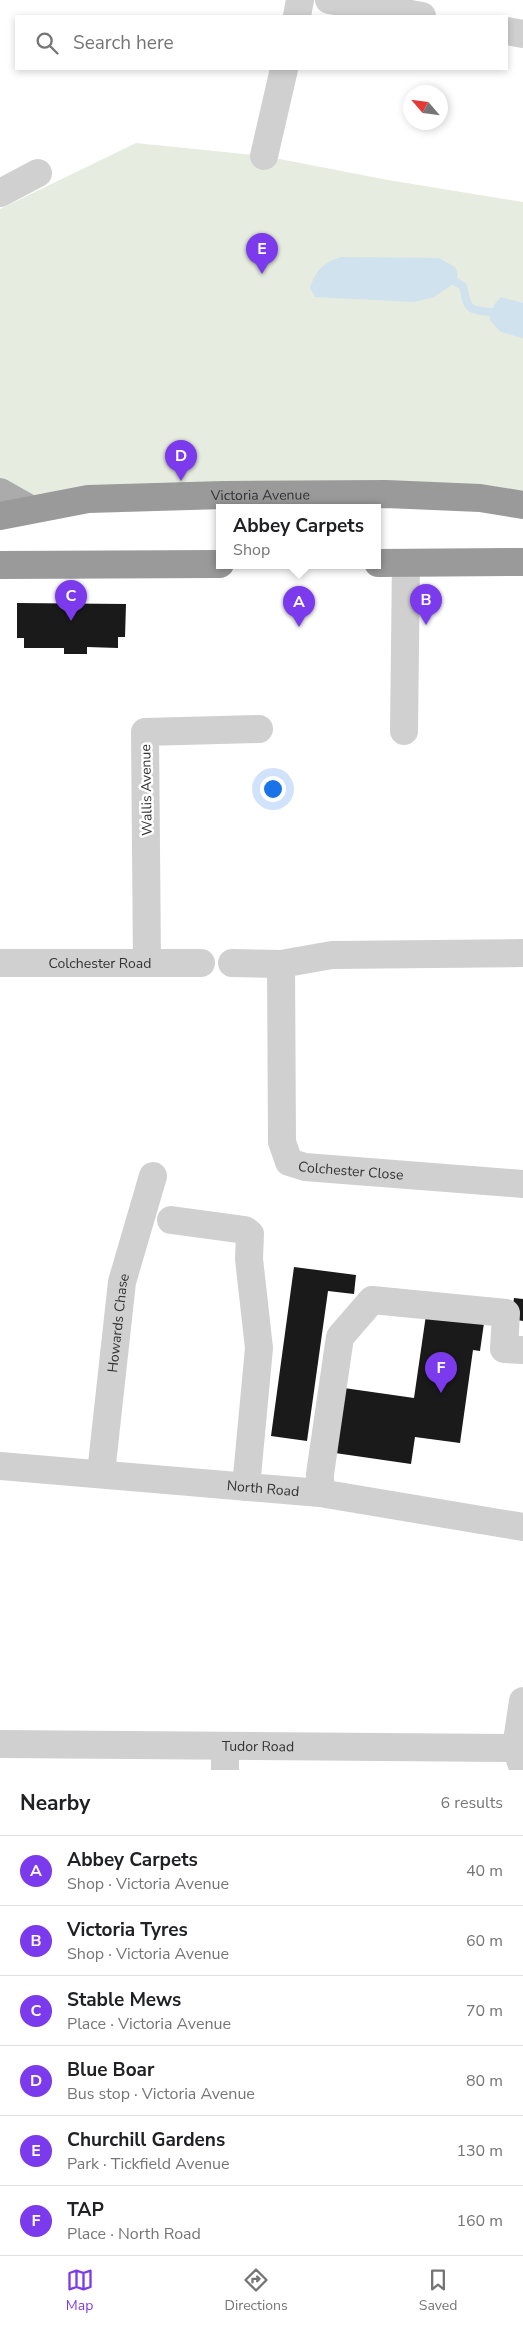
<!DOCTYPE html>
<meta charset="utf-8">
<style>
body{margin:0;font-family:"Nunito Sans",sans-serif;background:#f6f6f6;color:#202124}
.compass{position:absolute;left:403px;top:85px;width:45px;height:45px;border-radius:50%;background:#fff;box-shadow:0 2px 8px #0003;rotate:298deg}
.you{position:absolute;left:272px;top:788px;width:18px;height:18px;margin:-12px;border:4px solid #fff;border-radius:50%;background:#1a73e8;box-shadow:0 0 0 8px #1a73e833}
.badge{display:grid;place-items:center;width:32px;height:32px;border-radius:50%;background:#7c3aed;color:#fff;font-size:16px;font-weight:700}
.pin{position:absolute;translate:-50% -41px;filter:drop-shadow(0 1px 2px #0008)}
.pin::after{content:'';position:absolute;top:26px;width:18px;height:15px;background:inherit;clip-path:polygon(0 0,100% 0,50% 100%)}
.popup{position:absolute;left:216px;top:504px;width:165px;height:65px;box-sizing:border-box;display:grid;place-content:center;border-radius:0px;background:#fff;filter:drop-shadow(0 1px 4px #0005);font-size:16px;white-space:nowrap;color:#757577}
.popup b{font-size:19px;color:#202124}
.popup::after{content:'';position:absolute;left:50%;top:100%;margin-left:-10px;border:10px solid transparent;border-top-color:#fff}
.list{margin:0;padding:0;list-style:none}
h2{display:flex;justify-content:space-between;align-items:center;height:65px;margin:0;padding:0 20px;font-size:21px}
h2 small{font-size:16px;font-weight:400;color:#757577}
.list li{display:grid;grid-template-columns:32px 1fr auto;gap:15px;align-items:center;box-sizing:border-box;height:70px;padding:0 20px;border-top:1px solid #e0e0e0}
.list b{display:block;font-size:19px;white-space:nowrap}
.list p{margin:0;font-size:16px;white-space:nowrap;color:#757577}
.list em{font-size:16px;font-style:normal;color:#757577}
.icon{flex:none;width:28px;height:28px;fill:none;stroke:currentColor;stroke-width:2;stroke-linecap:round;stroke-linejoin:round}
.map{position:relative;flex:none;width:523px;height:1770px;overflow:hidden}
.search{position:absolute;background:#fff;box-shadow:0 2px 8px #0003;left:15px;right:15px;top:15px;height:55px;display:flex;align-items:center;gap:12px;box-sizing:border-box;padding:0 18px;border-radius:0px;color:#757577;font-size:19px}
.sheet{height:485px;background:#fff}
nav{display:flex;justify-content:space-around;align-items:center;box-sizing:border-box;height:70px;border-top:1px solid #e0e0e0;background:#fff;font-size:14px;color:#757577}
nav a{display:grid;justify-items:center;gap:2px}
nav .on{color:#7c3aed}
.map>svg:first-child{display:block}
.green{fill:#e6ecdf}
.water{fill:#cfe2ee}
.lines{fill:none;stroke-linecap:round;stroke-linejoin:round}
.stream{stroke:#cfe2ee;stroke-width:8}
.building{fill:#1a1a1a}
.minor{stroke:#d0d0d0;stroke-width:28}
.major{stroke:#ababab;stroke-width:28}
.highway{stroke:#9a9a9a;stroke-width:28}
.labels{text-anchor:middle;stroke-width:5;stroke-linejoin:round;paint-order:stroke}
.street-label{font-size:14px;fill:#333;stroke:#fff}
</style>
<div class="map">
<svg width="523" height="1770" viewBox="0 0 523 1770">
<rect width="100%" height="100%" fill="#fff"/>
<!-- green -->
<path class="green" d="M136 143 264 156 388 180 523 202V510L88 499 30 509 0 486V209Z"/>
<!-- water -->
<path class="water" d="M341 257 439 258 455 267 458 274 456 282 434 297 414 302 315 297 310 288C315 271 324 262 341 257Z
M501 297 523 303V338L501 332 489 319 494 305Z"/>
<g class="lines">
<!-- stream -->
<path class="stream" d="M456 282 463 286C468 308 466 310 490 312"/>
</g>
<!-- building -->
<path class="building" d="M17 603 126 604 125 637H118V648L87 647V654H64V648H24V638H17Z
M294 1267 356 1275 354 1294 328 1291 307 1441 271 1436Z
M514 1298 523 1299V1321L511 1319Z
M426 1315 484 1323 480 1351 473 1350 460 1443 415 1437 411 1464 335 1453 344 1388 414 1398Z"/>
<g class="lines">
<!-- minor -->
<g class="minor">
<path d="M329 0 422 16"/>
<path d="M297 16 300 0"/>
<path d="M507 31 523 34"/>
<path d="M264 156 284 69"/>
<path d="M0 193 38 173"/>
<path d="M404 731 406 563"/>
<path id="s1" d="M0 963H201"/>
<path d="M147 963 145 732 259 729"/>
<path d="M232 963 281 964 332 955 523 953"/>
<path id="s2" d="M281 964 282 1142 289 1162 305 1167 523 1184"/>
<path d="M171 1220 245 1230 250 1234 249 1259 259 1348 246 1487"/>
<path id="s3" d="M0 1466 320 1493 523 1527"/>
<path id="s4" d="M101 1473 122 1282 153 1176"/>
<path d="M320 1493V1474L340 1337 372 1300 506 1313 504 1349 523 1350"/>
<path d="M523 1701 516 1748 523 1768"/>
<path id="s5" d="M0 1744 516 1748"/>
<path d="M225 1747V1770"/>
</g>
<!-- major -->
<path class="major" d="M0 492 30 509"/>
<!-- highway -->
<g class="highway">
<path id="s6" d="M0 516 88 499 224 495 386 494 480 498 523 505"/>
<path d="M378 563 523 562"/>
<path d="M0 565 220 564"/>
</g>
</g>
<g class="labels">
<!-- street labels -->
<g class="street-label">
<text dy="5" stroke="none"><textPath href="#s6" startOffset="262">Victoria Avenue</textPath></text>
<text transform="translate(146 790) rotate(-91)" y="5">Wallis Avenue</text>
<text dy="5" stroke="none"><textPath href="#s1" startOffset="100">Colchester Road</textPath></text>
<text dy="5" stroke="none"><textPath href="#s2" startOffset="262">Colchester Close</textPath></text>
<text dy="5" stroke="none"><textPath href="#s4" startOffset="151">Howards Chase</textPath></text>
<text dy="5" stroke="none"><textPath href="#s3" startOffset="264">North Road</textPath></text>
<text dy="5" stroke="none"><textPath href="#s5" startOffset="258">Tudor Road</textPath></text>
</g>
</g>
</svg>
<svg class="compass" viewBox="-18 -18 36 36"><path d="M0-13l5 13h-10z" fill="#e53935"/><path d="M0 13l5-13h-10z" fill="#757577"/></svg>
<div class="you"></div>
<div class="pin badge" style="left:299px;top:627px">A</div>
<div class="popup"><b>Abbey Carpets</b>Shop</div>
<div class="pin badge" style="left:426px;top:625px">B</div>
<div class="pin badge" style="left:71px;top:621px">C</div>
<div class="pin badge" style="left:181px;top:481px">D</div>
<div class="pin badge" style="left:262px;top:274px">E</div>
<div class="pin badge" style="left:441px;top:1393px">F</div>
<div class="search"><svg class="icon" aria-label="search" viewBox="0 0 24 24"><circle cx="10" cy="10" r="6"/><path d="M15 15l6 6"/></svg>Search here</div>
</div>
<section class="sheet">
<h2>Nearby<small>6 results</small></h2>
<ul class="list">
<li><span class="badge">A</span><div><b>Abbey Carpets</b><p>Shop · Victoria Avenue</p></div><em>40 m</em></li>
<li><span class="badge">B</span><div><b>Victoria Tyres</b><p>Shop · Victoria Avenue</p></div><em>60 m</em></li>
<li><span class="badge">C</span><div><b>Stable Mews</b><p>Place · Victoria Avenue</p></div><em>70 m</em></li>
<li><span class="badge">D</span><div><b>Blue Boar</b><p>Bus stop · Victoria Avenue</p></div><em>80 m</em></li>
<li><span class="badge">E</span><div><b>Churchill Gardens</b><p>Park · Tickfield Avenue</p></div><em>130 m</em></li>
<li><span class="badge">F</span><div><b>TAP</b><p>Place · North Road</p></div><em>160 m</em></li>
</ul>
</section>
<nav>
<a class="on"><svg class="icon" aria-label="map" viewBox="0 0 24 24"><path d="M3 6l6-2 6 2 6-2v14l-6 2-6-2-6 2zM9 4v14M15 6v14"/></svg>Map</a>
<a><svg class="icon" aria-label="directions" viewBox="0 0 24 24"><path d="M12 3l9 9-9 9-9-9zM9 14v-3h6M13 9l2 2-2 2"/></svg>Directions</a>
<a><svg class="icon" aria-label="saved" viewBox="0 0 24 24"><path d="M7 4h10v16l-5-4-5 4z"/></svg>Saved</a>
</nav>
